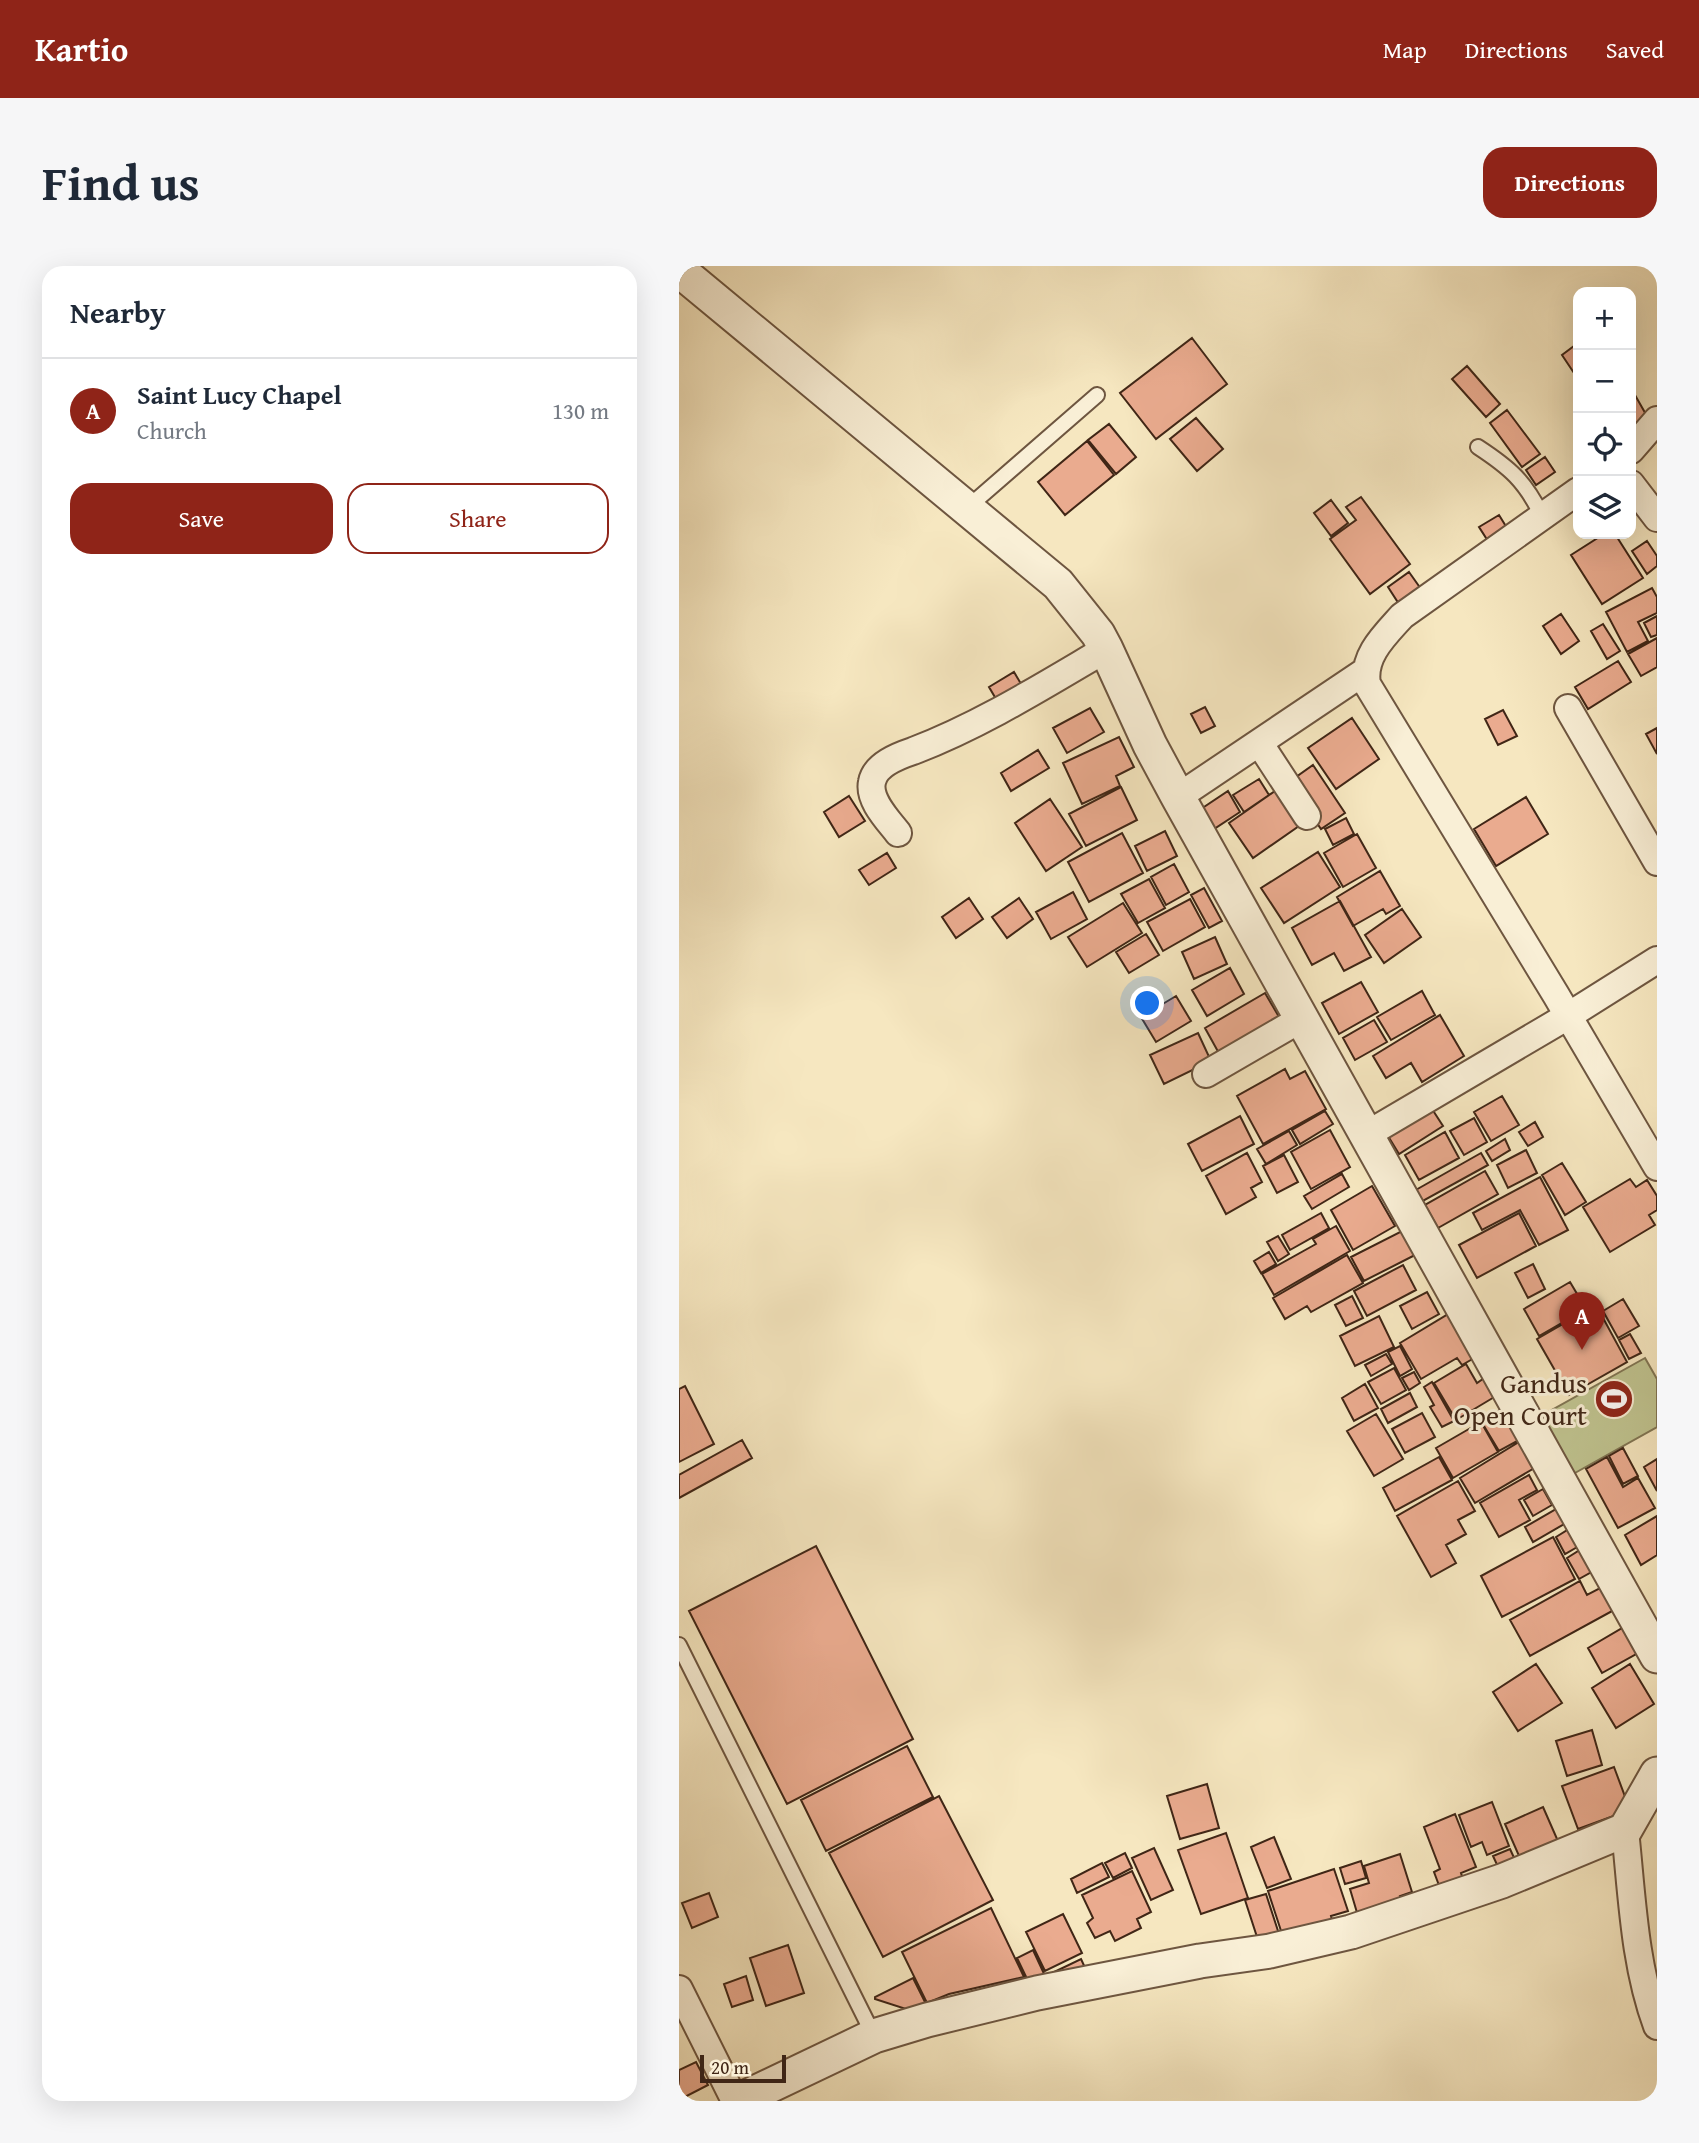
<!DOCTYPE html>
<meta charset="utf-8">
<style>
body{margin:0;font-family:"Gentium Book Plus",serif;background:#f6f6f7;color:#1f2937}
.controls{position:absolute;right:21px;top:21px;display:grid;overflow:hidden;border-radius:14px;box-shadow:0 7px 28px #0002}
.controls button{width:63px;height:63px;display:grid;place-items:center;padding:0;border:0;border-bottom:2px solid #e0e1e3;background:#fff;color:#1f2937;font:35px sans-serif}
.scale{position:absolute;left:21px;bottom:18px;width:86px;box-sizing:border-box;padding-left:7px;border:4px solid #402616;border-top:0;font-size:19px;line-height:24px;white-space:nowrap;color:#402616;-webkit-text-stroke:5px #f9efd6;paint-order:stroke}
.you{position:absolute;left:469px;top:738px;width:24px;height:24px;margin:-18px;border:5px solid #fff;border-radius:50%;background:#1a73e8;box-shadow:0 0 0 10px #1a73e833}
.badge{display:grid;place-items:center;width:46px;height:46px;border-radius:50%;background:#8f2418;color:#fff;font-size:23px;font-weight:700}
.pin{position:absolute;translate:-50% -58px;filter:drop-shadow(0 2px 4px #0008)}
.pin::after{content:'';position:absolute;top:37px;width:24px;height:21px;background:inherit;clip-path:polygon(0 0,100% 0,50% 100%)}
.list{margin:0;padding:0;list-style:none}
h2{display:flex;justify-content:space-between;align-items:center;height:91px;margin:0;padding:0 28px;font-size:30px}
h2 small{font-size:23px;font-weight:400;color:#747a83}
.list li{display:grid;grid-template-columns:46px 1fr auto;gap:21px;align-items:center;box-sizing:border-box;height:105px;padding:0 28px;border-top:2px solid #e0e1e3}
.list b{display:block;font-size:26px;white-space:nowrap}
.list p{margin:0;font-size:23px;white-space:nowrap;color:#747a83}
.list em{font-size:23px;font-style:normal;color:#747a83}
.actions{display:flex;gap:14px;padding:21px 28px}
.actions a{flex:1;padding:16px 0;border:2px solid #8f2418;border-radius:21px;text-align:center;font-size:24px;color:#8f2418}
.actions .main{background:#8f2418;color:#fff}
.icon{flex:none;width:38px;height:38px;fill:none;stroke:currentColor;stroke-width:2;stroke-linecap:round;stroke-linejoin:round}
.map{position:relative;flex:none;width:978px;height:1835px;overflow:hidden;border-radius:21px}
header{display:flex;align-items:center;gap:42px;box-sizing:border-box;height:98px;padding:0 35px;background:#8f2418;color:#fff}
header strong{font-size:33px}
nav{display:flex;gap:38px;margin-inline-start:auto;font-size:24px}
.intro{display:flex;align-items:center;justify-content:space-between;box-sizing:border-box;height:168px;padding:0 42px}
h1{margin:0;font-size:49px}
.button{padding:18px 32px;border-radius:21px;background:#8f2418;color:#fff;font-size:24px;font-weight:700}
main{display:flex;gap:42px;padding:0 42px}
aside{flex:1;background:#fff;border-radius:21px;box-shadow:0 7px 28px #0002}
.map>svg:first-child{display:block}
.green{fill:#c0c490;stroke:#807553;stroke-width:2}
.building{fill:#eaab8f;stroke:#402616;stroke-width:2}
.lines{fill:none;stroke-linecap:round;stroke-linejoin:round}
.service-casing{stroke:#6e5640;stroke-width:18}
.minor-casing{stroke:#6e5640;stroke-width:30}
.tertiary-casing{stroke:#6e5640;stroke-width:37}
.service{stroke:#f9efd6;stroke-width:14}
.minor{stroke:#f9efd6;stroke-width:26}
.tertiary{stroke:#f9efd6;stroke-width:33}
.labels{text-anchor:middle;stroke-width:6;stroke-linejoin:round;paint-order:stroke}
.poi-label{font-size:28px;fill:#402616;stroke:#f9efd6;text-anchor:end}
</style>
<header>
<strong>Kartio</strong>
<nav><a>Map</a><a>Directions</a><a>Saved</a></nav>
</header>
<div class="intro"><h1>Find us</h1><a class="button">Directions</a></div>
<main>
<aside>
<h2>Nearby<small></small></h2>
<ul class="list">
<li><span class="badge">A</span><div><b>Saint Lucy Chapel</b><p>Church</p></div><em>130 m</em></li>
</ul>
<div class="actions"><a class="main">Save</a><a>Share</a></div>
</aside>
<div class="map">
<svg width="978" height="1835" viewBox="0 0 978 1835">
<rect width="100%" height="100%" fill="#f6e7c0"/>
<filter id="stains"><feTurbulence type="fractalNoise" baseFrequency=".00286" numOctaves="4"/><feColorMatrix values="0 0 0 0 .2 0 0 0 0 .09 0 0 0 0 .02 0 0 0 .5 -.17"/></filter>
<radialGradient id="worn" r=".72"><stop offset=".6" stop-color="#630" stop-opacity="0"/><stop offset="1" stop-color="#630" stop-opacity=".3"/></radialGradient>
<!-- green -->
<path class="green" d="M966 1092 978 1113V1161L887 1212 855 1154Z"/>
<!-- building -->
<path class="building" d="M513 72 548 118 477 173 441 127Z
M899 77V113L883 89Z
M788 100 821 138 807 151 773 113Z
M952 122 969 152 952 163Z
M828 144 861 188 843 201 811 157Z
M517 152 544 183 518 205 491 173Z
M430 158 457 191 437 208 409 174Z
M408 175 435 209 386 249 359 216Z
M866 191 876 206 857 219 847 204Z
M682 231 731 298 691 328 651 273 677 254 667 241Z
M652 234 669 257 652 270 635 247Z
M820 249 828 262 809 275 800 261Z
M925 268H936L964 312 923 338 892 289Z
M968 275 978 290V300L968 308 953 285Z
M730 306 742 323 720 338 709 321Z
M973 322 978 331V347L959 356 969 375 948 386 927 346Z
M882 348 900 375 882 388 864 360Z
M978 350V369L972 371 965 357Z
M924 358 941 385 928 393 912 365Z
M978 372V401L962 410 949 388Z
M939 395 952 416 909 443 896 421Z
M335 406 345 423 320 438 310 421Z
M526 441 536 460 522 467 512 448Z
M411 442 425 466 388 487 374 462Z
M824 444 838 470 819 479 806 453Z
M673 452 700 493 657 523 629 482Z
M978 462V488L967 468Z
M440 471 455 501 437 510 441 520 403 538 384 497Z
M359 484 370 502 332 525 322 507Z
M634 499 666 547 642 563 610 516Z
M580 513 590 529 565 546 554 529Z
M442 521 458 554 407 580 390 548Z
M549 525 561 546 535 563 522 543Z
M596 525 620 560 574 592 550 557Z
M170 530 186 555 160 571 145 546Z
M847 531 869 568 817 600 795 563Z
M371 533 403 581 367 605 336 557Z
M667 552 675 568 654 579 646 563Z
M486 565 498 590 468 605 456 580Z
M443 567 464 607 410 636 389 596Z
M678 568 697 602 664 621 645 587Z
M639 586 661 621 605 657 582 622Z
M208 587 217 602 190 619 180 604Z
M495 598 510 626 487 639 472 611Z
M701 605 721 640 707 648 704 643 674 660 658 631Z
M470 613 486 642 459 657 442 628Z
M525 622 543 655 530 662 512 629Z
M394 626 408 653 372 673 357 646Z
M290 632 304 653 277 672 263 651Z
M340 632 354 653 328 672 313 651Z
M511 633 526 661 484 685 468 656Z
M661 635 692 691 665 705 655 687 633 699 613 662Z
M444 637 463 667 408 701 389 671Z
M723 643 742 671 705 697 686 669Z
M467 668 480 689 450 707 437 686Z
M536 671 548 698 515 713 503 686Z
M551 702 565 728 528 750 513 724Z
M682 716 699 746 660 768 643 737Z
M743 725 756 749 712 774 698 751Z
M586 727 603 756 542 791 526 762Z
M497 730 512 755 477 776 462 751Z
M761 749 785 790 743 816 732 797 707 812 694 790Z
M695 754 708 776 676 794 664 772Z
M519 767 532 795 485 818 471 789Z
M606 803 611 813 626 805 647 843 584 878 558 830Z
M823 830 840 859 812 875 795 846Z
M753 843 764 860 720 888 709 870Z
M646 845 654 858 621 878 613 864Z
M561 850 575 878 523 905 509 878Z
M795 852 808 876 785 889 771 865Z
M856 856 864 871 849 880 840 866Z
M651 864 671 901 632 923 612 886Z
M610 865 618 879 587 898 578 883Z
M766 866 780 892 740 914 726 889Z
M826 873 831 884 813 895 807 885Z
M847 884 858 907 829 922 818 899Z
M568 887 583 916 572 922 577 931 547 948 527 910Z
M802 887 809 899 742 936 735 925Z
M605 889 619 916 598 927 584 900Z
M883 897 907 936 886 949 863 909Z
M806 905 819 928 759 962 746 939Z
M663 908 670 921 633 943 625 930Z
M861 911 889 964 860 979 841 944 803 964 794 947Z
M951 913 957 921 968 914 978 930V944L970 949 976 959 931 986 904 941Z
M693 920 716 960 674 984 652 944Z
M642 947 650 962 611 984 603 969Z
M840 947 857 980 798 1012 780 979Z
M657 960 671 985 595 1029 583 1008 637 978 634 973Z
M725 964 738 988 685 1015 672 991Z
M599 970 610 988 599 995 588 976Z
M590 986 597 998 582 1007 575 995Z
M668 989 684 1017 632 1046 628 1040 606 1053 594 1032Z
M854 998 866 1023 849 1032 836 1007Z
M724 999 737 1024 688 1050 675 1025Z
M891 1016 907 1043 860 1070 845 1043Z
M748 1026 760 1048 733 1063 721 1040Z
M673 1030 684 1052 667 1060 656 1039Z
M944 1033 960 1060 939 1072 924 1045Z
M917 1039 948 1096 890 1129 858 1073Z
M771 1047 797 1091 783 1099 778 1092 742 1113 721 1077Z
M700 1050 715 1081 676 1100 661 1070Z
M951 1068 962 1087 950 1093 940 1074Z
M721 1080 733 1103 721 1110 709 1086Z
M707 1088 713 1098 692 1110 686 1099Z
M787 1098 798 1117 811 1108 822 1127 777 1154 755 1117Z
M715 1102 727 1124 702 1138 689 1116Z
M735 1106 741 1117 730 1124 723 1112Z
M753 1116 775 1155 763 1161 751 1141 755 1139 745 1121Z
M686 1118 699 1142 675 1155 663 1132Z
M6 1120 35 1178 0 1196V1123Z
M731 1127 738 1141 709 1157 702 1143Z
M831 1138 849 1169 820 1185 802 1155Z
M743 1147 756 1171 726 1187 713 1163Z
M697 1148 724 1193 695 1210 668 1165Z
M802 1156 819 1186 774 1212 757 1182Z
M848 1171 864 1197 796 1237 781 1212Z
M63 1174 73 1192 0 1232V1209Z
M944 1182 959 1210 944 1218 930 1190Z
M760 1191 773 1214 716 1245 704 1222Z
M928 1191 944 1221 959 1212 976 1242 939 1262 907 1203Z
M978 1193V1225L965 1201Z
M850 1209 858 1224 840 1234 851 1254 820 1271 801 1237Z
M779 1215 796 1245 779 1254 787 1268 767 1279 777 1297 752 1311 718 1250Z
M864 1223 873 1239 854 1250 845 1234Z
M879 1242 887 1257 854 1276 846 1261Z
M978 1250V1289L962 1299 946 1269Z
M890 1263 900 1280 886 1288 877 1271Z
M874 1271 896 1313 823 1351 802 1310Z
M137 1280 234 1473 108 1538 10 1345Z
M904 1282 916 1304 900 1313 888 1292Z
M901 1315 908 1329 923 1321 935 1344 851 1390 831 1354Z
M945 1361 959 1387 923 1407 909 1382Z
M857 1398 883 1437 839 1465 814 1426Z
M951 1398 975 1438 937 1462 913 1422Z
M913 1464 923 1499 888 1510 877 1475Z
M228 1480 254 1531 147 1585 122 1534Z
M935 1501 951 1544 899 1563 883 1520Z
M528 1518 540 1562 501 1573 488 1530Z
M260 1530 314 1634 204 1691 150 1587Z
M813 1536 830 1580 808 1589 803 1576 792 1581 780 1549Z
M864 1541 882 1582 844 1599 826 1558Z
M776 1548 797 1601 782 1607 784 1613 761 1622 755 1606 761 1603 745 1561Z
M547 1567 569 1632 522 1648 499 1584Z
M595 1571 612 1613 588 1622 572 1581Z
M475 1582 494 1624 472 1634 453 1592Z
M831 1583 837 1596 820 1603 814 1590Z
M446 1587 453 1602 434 1612 426 1597Z
M721 1588 733 1626 721 1630 723 1635 679 1650 671 1623 690 1617 685 1600Z
M682 1595 687 1612 666 1618 661 1602Z
M423 1597 430 1611 398 1627 392 1613Z
M655 1603 669 1645 652 1650 654 1657 605 1674 589 1625Z
M453 1605 472 1646 458 1653 462 1662 436 1675 431 1665 416 1672 408 1657 414 1652 403 1629Z
M30 1627 39 1651 13 1662 3 1637Z
M587 1628 600 1668 579 1674 566 1634Z
M312 1642 345 1711 270 1728 248 1737 223 1686Z
M384 1648 403 1687 366 1705 347 1666Z
M109 1679 125 1727 87 1740 71 1692Z
M354 1684 367 1712 351 1719 338 1692Z
M402 1693 408 1706 371 1708Z
M67 1710 74 1734 53 1741 45 1718Z
M234 1712 247 1738 233 1745 196 1733V1731Z
M17 1796 29 1819 0 1834V1804Z"/>
<g class="lines">
<!-- service casing -->
<g class="service-casing">
<path id="service" d="M799 181C831 202 846 215 863 250
M287 243 418 129
M0 1379 195 1770"/>
</g>
<!-- minor casing -->
<g class="minor-casing">
<path id="minor" d="M952 184 978 154
M952 218 978 252
M899 225 723 350C706 369 683 390 688 418L877 729 978 901
M889 442 978 596
M581 478 628 550
M499 531 685 406
M219 567C209 554 189 534 193 516 196 499 219 490 234 485 302 459 364 420 427 383
M527 808 622 753
M687 869 889 750 978 694
M946 1564C953 1629 955 1698 978 1760
M0 1723 56 1835"/>
</g>
<!-- tertiary casing -->
<g class="tertiary-casing">
<path id="tertiary" d="M0 4 379 318 419 368 427 383 471 479 499 531 978 1390
M59 1835 195 1770 248 1754 358 1727 521 1695 591 1685 672 1666 823 1615 946 1564 978 1508"/>
</g>
<!-- service -->
<use href="#service" class="service"/>
<!-- minor -->
<use href="#minor" class="minor"/>
<!-- tertiary -->
<use href="#tertiary" class="tertiary"/>
</g>
<!-- icons -->
<defs>
<g id="stadium-disc" transform="scale(2.0125)"><circle r="9.5" fill="#8f2418" stroke="#f9efd6"/><path d="M0-5a6.5 5 0 1 0 0 10a6.5 5 0 1 0 0-10ZM-3.5-1.8h7v3.6h-7Z" fill="#fff"/></g>
</defs>
<g fill-rule="evenodd">
<use href="#stadium-disc" x="935" y="1133"/>
</g>
<g class="labels">
<!-- poi labels -->
<g class="poi-label">
<text x="908" y="1127">Gandus<tspan x="908" dy="32">Open Court</tspan></text>
</g>
</g>
<rect width="100%" height="100%" filter="url(#stains)"/>
<rect width="100%" height="100%" fill="url(#worn)"/>
</svg>
<div class="controls">
<button>+</button>
<button>−</button>
<button><svg class="icon" aria-label="locate" viewBox="0 0 24 24"><circle cx="12" cy="12" r="6"/><path d="M12 2v4M12 18v4M2 12h4M18 12h4"/></svg></button>
<button><svg class="icon" aria-label="layers" viewBox="0 0 24 24"><path d="M12 4l9 5-9 5-9-5zM3 14l9 5 9-5"/></svg></button>
</div>
<div class="scale">20 m</div>
<div class="you"></div>
<div class="pin badge" style="left:903px;top:1084px">A</div>
</div>
</main>
